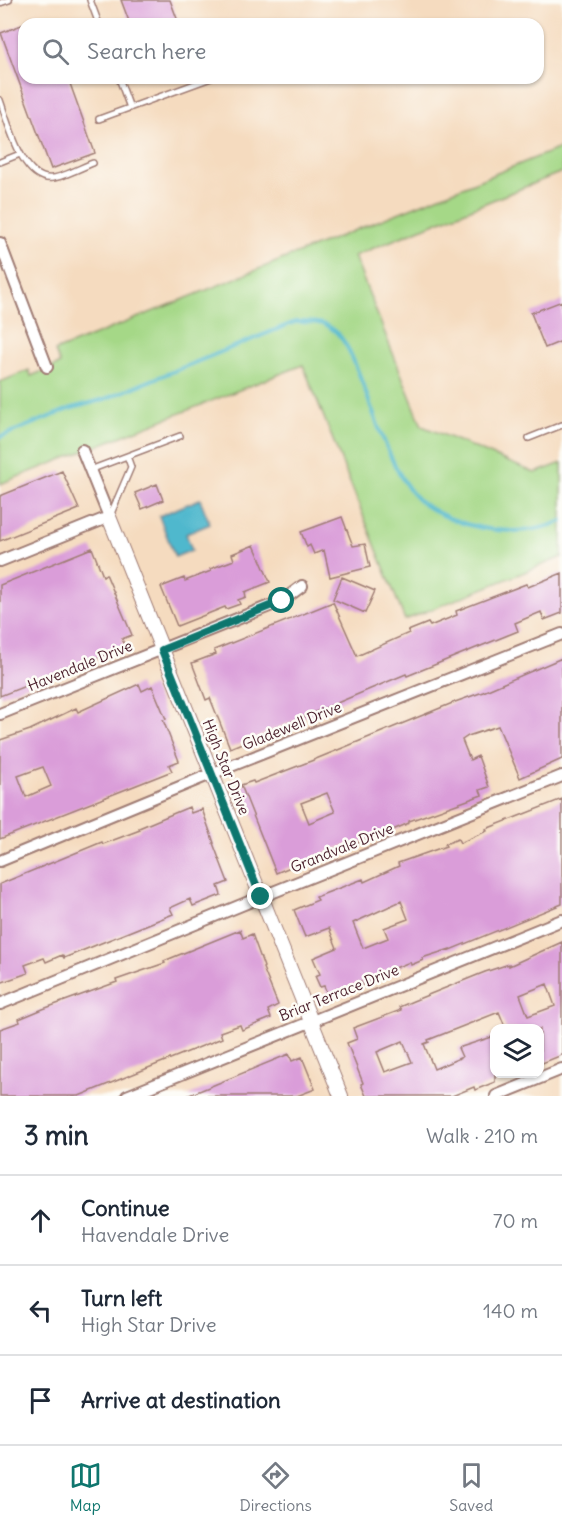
<!DOCTYPE html>
<meta charset="utf-8">
<style>
body{margin:0;font-family:Delius,sans-serif;background:#f6f6f7;color:#1f2937}
.controls{position:absolute;right:18px;bottom:18px;display:grid;overflow:hidden;border-radius:12px;box-shadow:0 2px 4px #0004}
.controls button{width:54px;height:54px;display:grid;place-items:center;padding:0;border:0;border-bottom:2px solid #e0e1e3;background:#fff;color:#1f2937;font:30px sans-serif}
.stop{position:absolute;width:18px;height:18px;margin:-14px;border:4px solid #0f766e;border-radius:50%;background:#fff}
.stop.end{background:#0f766e;border-color:#fff;box-shadow:0 2px 6px #0008}
.list{margin:0;padding:0;list-style:none}
h2{display:flex;justify-content:space-between;align-items:center;height:78px;margin:0;padding:0 24px;font-size:26px}
h2 small{font-size:20px;font-weight:400;color:#747a83}
.list li{display:grid;grid-template-columns:39px 1fr auto;gap:18px;align-items:center;box-sizing:border-box;height:90px;padding:0 24px;border-top:2px solid #e0e1e3}
.list b{display:block;font-size:22px;white-space:nowrap}
.list p{margin:0;font-size:20px;white-space:nowrap;color:#747a83}
.list em{font-size:20px;font-style:normal;color:#747a83}
.icon{flex:none;width:33px;height:33px;fill:none;stroke:currentColor;stroke-width:2;stroke-linecap:round;stroke-linejoin:round}
.map{position:relative;flex:none;width:562px;height:1096px;overflow:hidden}
.search{position:absolute;background:#fff;box-shadow:0 2px 4px #0004;left:18px;right:18px;top:18px;height:66px;display:flex;align-items:center;gap:15px;box-sizing:border-box;padding:0 21px;border-radius:18px;color:#747a83;font-size:22px}
.sheet{height:348px;background:#fff}
nav{display:flex;justify-content:space-around;align-items:center;box-sizing:border-box;height:84px;border-top:2px solid #e0e1e3;background:#fff;font-size:16px;color:#747a83}
nav a{display:grid;justify-items:center;gap:3px}
nav .on{color:#0f766e}
.map>svg:first-child{display:block}
.green{fill:#a5d887;stroke:#787c59;stroke-width:1.5}
.water{fill:#50b8cd;stroke:#4d6c7c;stroke-width:1.5}
.lines{fill:none;stroke-linecap:round;stroke-linejoin:round}
.stream{stroke:#50b8cd;stroke-width:4}
.building{fill:#da9dd9;fill-rule:evenodd}
.lane-casing{stroke:#a07d75;stroke-width:8}
.street-casing{stroke:#a07d75;stroke-width:14}
.secondary-casing{stroke:#a07d75;stroke-width:16}
.lane{stroke:#fff;stroke-width:5}
.street{stroke:#fff;stroke-width:10}
.secondary{stroke:#fff;stroke-width:14}
.route{stroke:#0f766e;stroke-width:8}
.labels{text-anchor:middle;stroke-width:5;stroke-linejoin:round;paint-order:stroke}
.street-label{font-size:15px;fill:#4a1f2b;stroke:#fdfcf7}
</style>
<div class="map">
<svg width="562" height="1096" viewBox="0 0 562 1096">
<rect width="100%" height="100%" fill="#fdfcf7"/>
<filter id="ink" filterUnits="userSpaceOnUse"><feTurbulence type="fractalNoise" baseFrequency=".0167" numOctaves="2"/><feDisplacementMap in="SourceGraphic" scale="12" xChannelSelector="R" yChannelSelector="G"/><feConvolveMatrix kernelMatrix="1 2 1 2 8 2 1 2 1" color-interpolation-filters="sRGB"/></filter>
<filter id="wash" filterUnits="userSpaceOnUse"><feTurbulence type="fractalNoise" baseFrequency=".008" numOctaves="4" result="noise"/><feDisplacementMap in="SourceGraphic" scale="24" xChannelSelector="R" yChannelSelector="G"/><feGaussianBlur stdDeviation="1.35" result="paint"/><feColorMatrix in="noise" values="0 0 0 0 0 0 0 0 0 0 0 0 0 0 0 0 0 1.4 0 .05"/><feComposite in="paint" operator="in"/></filter>
<g filter="url(#wash)">
<rect width="100%" height="100%" fill="#f5dbbf"/>
<!-- green -->
<path class="green" d="M562 147V172L354 256 422 426 535 473 562 463V557L405 620 303 365 0 484V382L29 370 31 376 60 364 55 351Z"/>
<!-- water -->
<path class="water" d="M200 499 210 524 186 534 192 550 175 557 159 516Z"/>
<g class="lines">
<!-- stream -->
<path class="stream" d="M0 437 69 409 105 399 295 322C307 322 320 321 331 328 345 337 353 359 359 374 373 409 393 481 423 504 441 516 461 524 482 528 508 533 537 532 562 521"/>
</g>
<g id="blocks">
<!-- building -->
<path class="building" d="M121 0H170L179 24H130Z
M24 24V78H68L95 153 51 169 1 33Z
M562 301V341L545 348 531 313Z
M62 471 79 509 0 541V496Z
M157 484 163 500 142 509 135 493Z
M342 517 353 546 365 544 370 567 330 577 324 550 314 554 310 545 307 547 301 532Z
M254 545 270 582 245 592 246 597 238 600 240 604 226 609 225 607 177 626 161 587 184 578 185 581 211 571 210 569 234 560 232 554Z
M92 548 103 576 106 574 132 635 122 639 125 647 0 696V585Z
M562 573V613L544 620 541 612 515 623 518 631 407 676 406 674 230 748 210 698 206 700 192 663 216 654 214 650 333 602 357 656 409 633 408 631 428 623 430 626 457 615 456 611 526 584 528 587Z
M342 577 375 591 365 613 333 599Z
M562 658V759L520 778 498 726 468 736 462 740 470 760 478 756 489 787 480 790 482 795 409 821V823L374 838 373 837 349 846 348 844 312 858 313 861 301 866 300 863 276 873 241 785 253 781 254 783 311 761 455 702 483 692ZM327 793 335 812 309 823 301 803Z
M139 684 142 691 152 686 166 719 163 720 179 761 169 765 172 771 0 839V740L30 730 76 708 78 712ZM43 767 51 786 26 797 18 776Z
M562 799V904L450 950V949L422 958 423 960 411 965 410 962 375 976 376 980 362 985 361 982 328 996 324 986 320 987 315 976 320 974 313 958 337 948 329 928 305 937 294 910 318 900 316 897 329 892 363 879 364 882 399 866 398 863 446 846 445 844 458 839 460 843 487 831 486 829ZM401 901 408 919 384 928 388 938 363 948 353 923Z
M189 807 191 813 202 809 214 843H213L228 882 218 886 221 895 193 906 190 899 170 908 173 914 64 958 62 955 46 962 44 958 25 965 28 973 0 983V884L102 842 103 844 140 830 139 828Z
M240 930 243 938 252 934 264 967 263 968 278 1005 268 1010 271 1018 242 1030 240 1025 220 1032 222 1038 79 1096H0V1029L20 1022 19 1019 43 1009 117 982 116 980 165 963 164 961Z
M562 942V1055L540 1064V1029H506L499 1012 428 1040 429 1042 424 1044 434 1069 462 1057 458 1048 495 1036V1082L475 1090 474 1087 452 1096H366L361 1084 363 1083 347 1043 357 1039 353 1028 401 1010 399 1007 413 1001 485 972 509 964V966ZM547 984 555 1006 528 1016 520 995ZM403 1041 412 1062 385 1072 377 1052Z
M289 1054 292 1061 302 1057 315 1089 297 1096H187Z"/>
</g>
</g>
<g filter="url(#ink)">
<use href="#blocks" fill-opacity="0" stroke="#a07d75" stroke-width="1.5"/>
<g class="lines">
<!-- lane casing -->
<g class="lane-casing">
<path id="lane" d="M90 0 99 24
M0 3 9 0
M119 78 130 108
M0 100C8 122 22 182 53 178 64 177 82 167 93 163
M99 119 211 78
M0 162 20 154
M529 438 562 425
M90 470 180 436
M110 516 131 467 127 456"/>
</g>
<!-- street casing -->
<g class="street-casing">
<path id="street" d="M0 243 47 367
M0 561 109 517 82 450
M0 714 282 601 302 586
M0 861 211 774 562 634
M0 1004 261 897 562 776
M127 1096 562 920
M496 1096 562 1069"/>
</g>
<!-- secondary casing -->
<g class="secondary-casing">
<path id="secondary" d="M109 517 341 1096"/>
</g>
<!-- lane -->
<use href="#lane" class="lane"/>
<!-- street -->
<use href="#street" class="street"/>
<!-- secondary -->
<use href="#secondary" class="secondary"/>
</g>
</g>
<g class="lines" filter="url(#ink)">
<!-- route -->
<path class="route" d="M261 897 162 650 282 601"/>
</g>
<g class="labels">
<!-- street labels -->
<g class="street-label">
<text transform="translate(80 666) rotate(-22)" y="5">Havendale Drive</text>
<text transform="translate(292 726) rotate(-22)" y="5">Gladewell Drive</text>
<text transform="translate(226 767) rotate(68)" y="5">High Star Drive</text>
<text transform="translate(342 848) rotate(-22)" y="5">Grandvale Drive</text>
<text transform="translate(339 993) rotate(-22)" y="5">Briar Terrace Drive</text>
</g>
</g>
</svg>
<div class="controls">
<button><svg class="icon" aria-label="layers" viewBox="0 0 24 24"><path d="M12 4l9 5-9 5-9-5zM3 14l9 5 9-5"/></svg></button>
</div>
<div class="stop" style="left:282px;top:601px"></div>
<div class="stop end" style="left:261px;top:897px"></div>
<div class="search"><svg class="icon" aria-label="search" viewBox="0 0 24 24"><circle cx="10" cy="10" r="6"/><path d="M15 15l6 6"/></svg>Search here</div>
</div>
<section class="sheet">
<h2>3 min<small>Walk · 210 m</small></h2>
<ul class="list">
<li><svg class="icon" aria-label="ahead" viewBox="0 0 24 24"><path d="M12 20V5M6 11l6-6 6 6"/></svg><div><b>Continue</b><p>Havendale Drive</p></div><em>70 m</em></li>
<li><svg class="icon" aria-label="left" viewBox="0 0 24 24"><path d="M17 20v-9H6M10 6l-5 5 5 5"/></svg><div><b>Turn left</b><p>High Star Drive</p></div><em>140 m</em></li>
<li><svg class="icon" aria-label="arrive" viewBox="0 0 24 24"><path d="M6 21V4h12l-3 4 3 4H6"/></svg><div><b>Arrive at destination</b></div></li>
</ul>
</section>
<nav>
<a class="on"><svg class="icon" aria-label="map" viewBox="0 0 24 24"><path d="M3 6l6-2 6 2 6-2v14l-6 2-6-2-6 2zM9 4v14M15 6v14"/></svg>Map</a>
<a><svg class="icon" aria-label="directions" viewBox="0 0 24 24"><path d="M12 3l9 9-9 9-9-9zM9 14v-3h6M13 9l2 2-2 2"/></svg>Directions</a>
<a><svg class="icon" aria-label="saved" viewBox="0 0 24 24"><path d="M7 4h10v16l-5-4-5 4z"/></svg>Saved</a>
</nav>
